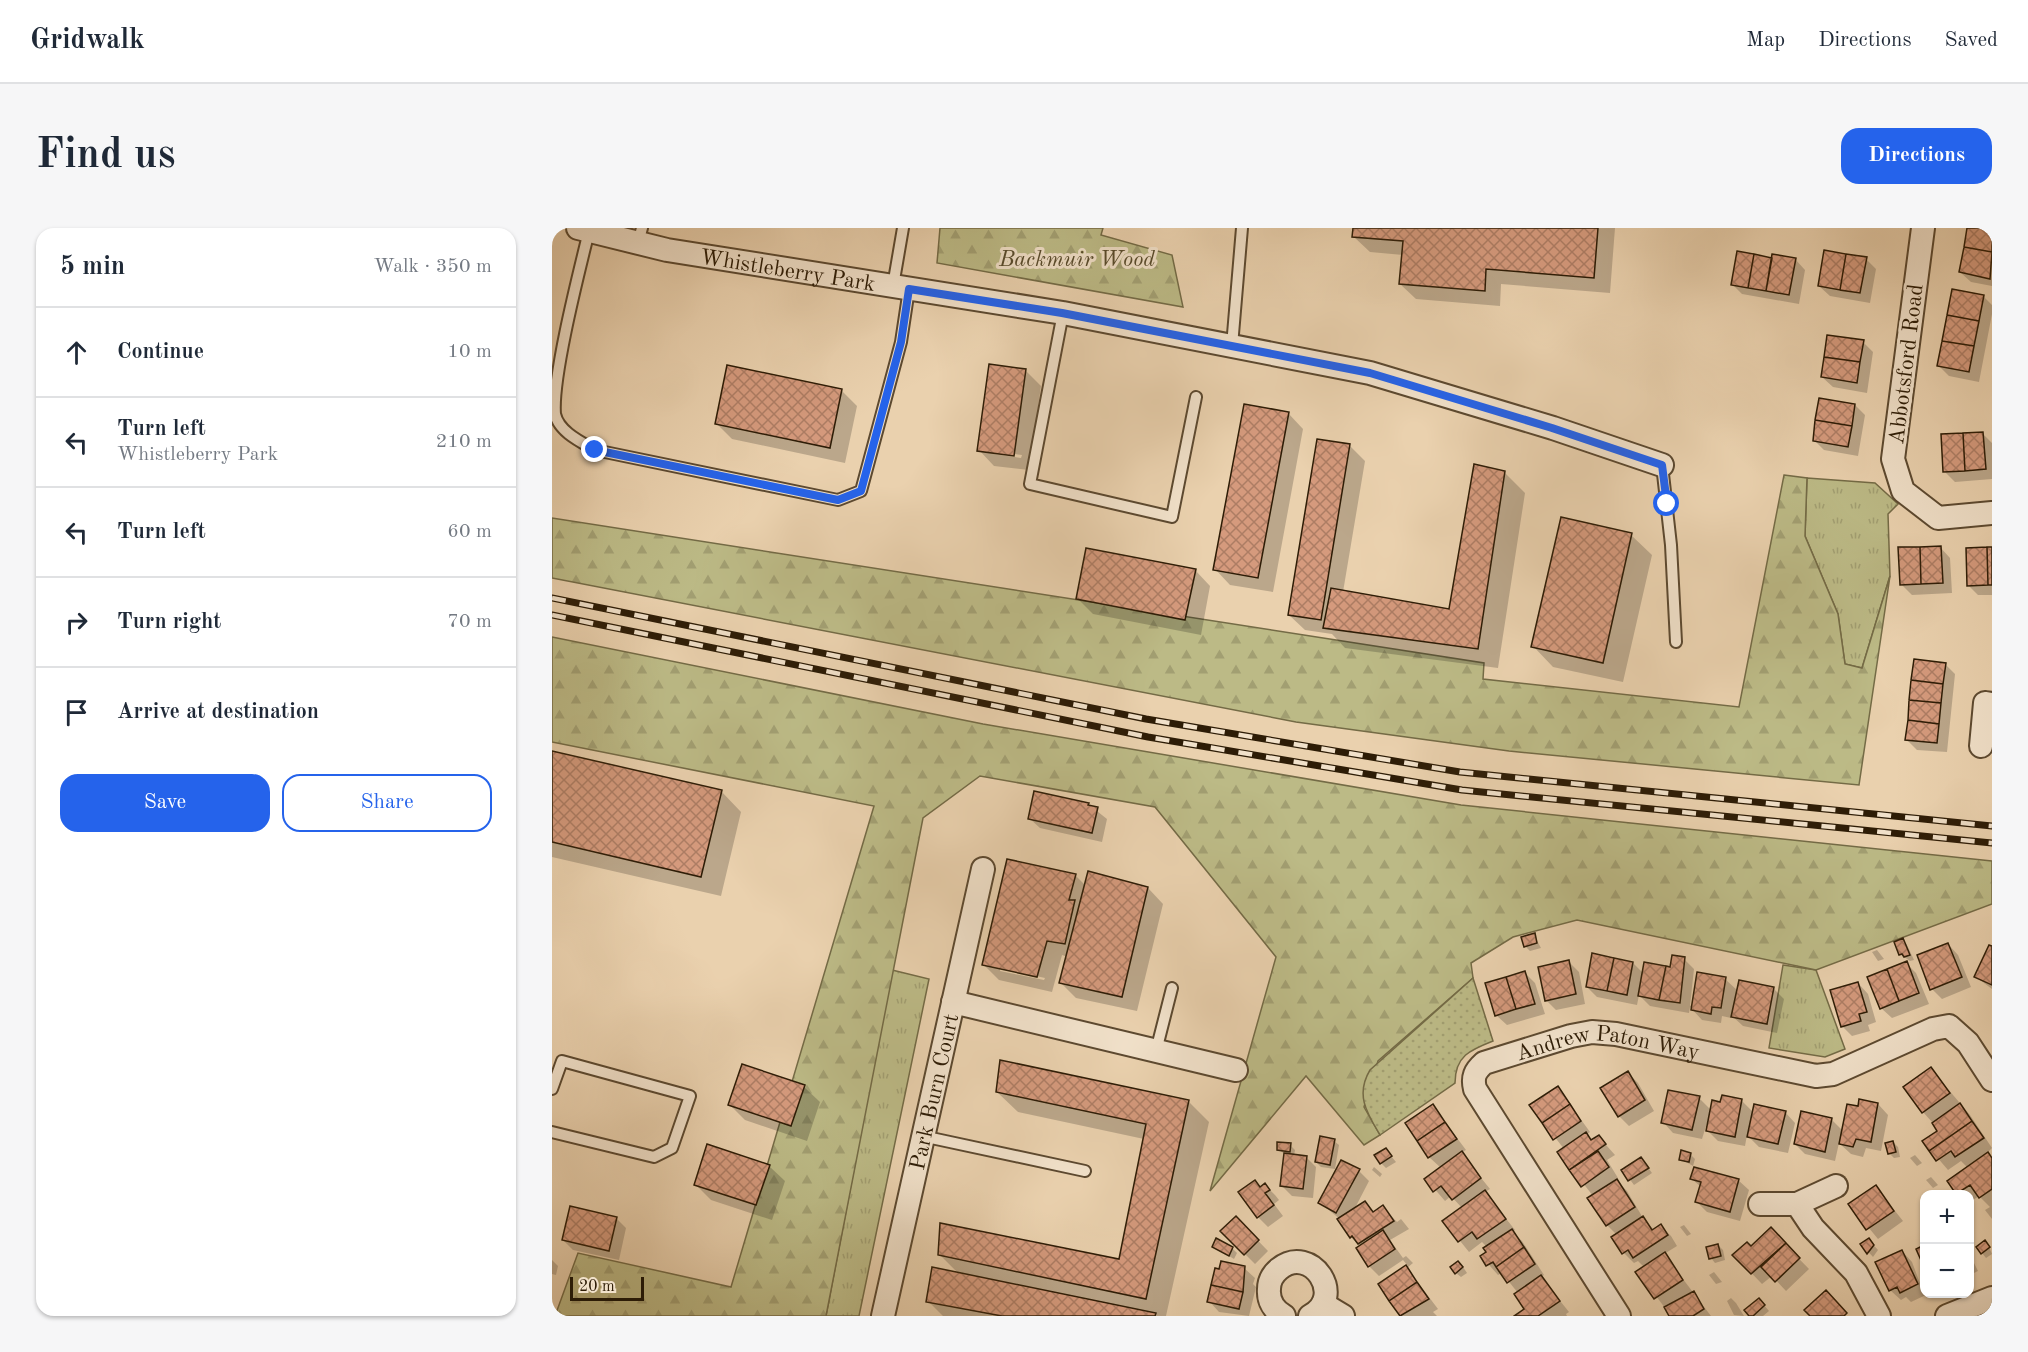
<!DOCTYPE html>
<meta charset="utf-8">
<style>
body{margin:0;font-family:"Old Standard TT",serif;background:#f6f6f7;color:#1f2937}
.controls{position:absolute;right:18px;bottom:18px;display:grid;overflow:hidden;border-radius:12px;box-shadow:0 2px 4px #0004}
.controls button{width:54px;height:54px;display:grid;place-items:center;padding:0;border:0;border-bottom:2px solid #e0e1e3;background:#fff;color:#1f2937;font:30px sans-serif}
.scale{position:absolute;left:18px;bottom:15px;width:74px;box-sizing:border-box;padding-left:6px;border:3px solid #2d1c06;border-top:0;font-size:16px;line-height:21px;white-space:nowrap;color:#2d1c06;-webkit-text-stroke:4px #f1e1ca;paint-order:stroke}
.stop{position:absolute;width:18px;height:18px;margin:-14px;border:4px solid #2563eb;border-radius:50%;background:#fff}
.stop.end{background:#2563eb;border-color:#fff;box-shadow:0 2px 6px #0008}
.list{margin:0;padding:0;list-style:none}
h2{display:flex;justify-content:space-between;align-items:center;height:78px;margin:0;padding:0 24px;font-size:26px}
h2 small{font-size:20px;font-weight:400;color:#747a83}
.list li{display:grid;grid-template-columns:39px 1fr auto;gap:18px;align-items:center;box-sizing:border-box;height:90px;padding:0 24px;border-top:2px solid #e0e1e3}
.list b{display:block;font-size:22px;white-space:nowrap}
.list p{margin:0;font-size:20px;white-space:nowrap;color:#747a83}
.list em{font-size:20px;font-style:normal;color:#747a83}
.actions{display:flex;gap:12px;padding:18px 24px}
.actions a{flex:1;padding:14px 0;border:2px solid #2563eb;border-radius:18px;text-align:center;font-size:21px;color:#2563eb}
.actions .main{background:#2563eb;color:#fff}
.icon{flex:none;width:33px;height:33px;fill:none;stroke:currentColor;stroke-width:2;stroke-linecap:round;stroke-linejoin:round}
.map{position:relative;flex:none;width:1440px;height:1088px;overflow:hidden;border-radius:18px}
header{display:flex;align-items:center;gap:36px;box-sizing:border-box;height:84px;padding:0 30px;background:#fff;border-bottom:2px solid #e0e1e3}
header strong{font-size:28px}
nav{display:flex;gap:33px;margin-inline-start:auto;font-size:21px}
.intro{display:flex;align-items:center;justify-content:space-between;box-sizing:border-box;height:144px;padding:0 36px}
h1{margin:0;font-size:42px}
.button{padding:15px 27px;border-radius:18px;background:#2563eb;color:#fff;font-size:21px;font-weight:700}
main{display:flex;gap:36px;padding:0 36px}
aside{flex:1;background:#fff;border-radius:18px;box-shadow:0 2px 4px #0004}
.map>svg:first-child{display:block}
.grass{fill:url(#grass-tufts);stroke:#746b46;stroke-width:1.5}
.forest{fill:url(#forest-firs);stroke:#746b46;stroke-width:1.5}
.park{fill:url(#park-dots);stroke:#746b46;stroke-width:1.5}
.shadow{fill:#0003;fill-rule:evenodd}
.building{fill:url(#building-cross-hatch);stroke:#2d1c06;stroke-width:1.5}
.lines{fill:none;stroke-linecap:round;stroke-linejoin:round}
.service-casing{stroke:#5c4930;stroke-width:14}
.minor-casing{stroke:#5c4930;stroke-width:26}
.service{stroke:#f1e1ca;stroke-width:10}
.minor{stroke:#f1e1ca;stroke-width:22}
.rail-casing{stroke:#2d1c06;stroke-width:7}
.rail{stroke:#f1e1ca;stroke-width:4.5;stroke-dasharray:14;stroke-linecap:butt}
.route{stroke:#2563eb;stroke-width:8}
.labels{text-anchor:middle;stroke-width:6;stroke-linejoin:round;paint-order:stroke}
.park-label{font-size:22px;font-style:italic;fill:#584b2c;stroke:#f1e1ca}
.street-label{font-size:22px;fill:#2d1c06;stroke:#f1e1ca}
</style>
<header>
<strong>Gridwalk</strong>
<nav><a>Map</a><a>Directions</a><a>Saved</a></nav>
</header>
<div class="intro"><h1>Find us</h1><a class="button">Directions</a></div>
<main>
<aside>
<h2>5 min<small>Walk · 350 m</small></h2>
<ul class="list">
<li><svg class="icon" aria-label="ahead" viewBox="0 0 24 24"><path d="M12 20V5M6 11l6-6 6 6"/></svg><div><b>Continue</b></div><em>10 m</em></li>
<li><svg class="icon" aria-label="left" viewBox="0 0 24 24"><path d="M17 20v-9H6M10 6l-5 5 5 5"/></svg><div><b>Turn left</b><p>Whistleberry Park</p></div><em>210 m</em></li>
<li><svg class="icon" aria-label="left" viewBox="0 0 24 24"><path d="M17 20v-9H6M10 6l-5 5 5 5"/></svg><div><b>Turn left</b></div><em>60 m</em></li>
<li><svg class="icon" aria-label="right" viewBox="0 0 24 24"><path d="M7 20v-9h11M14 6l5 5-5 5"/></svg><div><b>Turn right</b></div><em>70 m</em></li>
<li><svg class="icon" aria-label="arrive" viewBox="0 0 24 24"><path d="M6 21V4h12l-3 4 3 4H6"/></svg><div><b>Arrive at destination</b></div></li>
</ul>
<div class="actions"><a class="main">Save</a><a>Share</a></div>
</aside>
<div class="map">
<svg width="1440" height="1088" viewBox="0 0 1440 1088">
<defs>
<pattern id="grass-tufts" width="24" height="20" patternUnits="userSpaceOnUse" patternTransform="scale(1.5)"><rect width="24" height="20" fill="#bcba86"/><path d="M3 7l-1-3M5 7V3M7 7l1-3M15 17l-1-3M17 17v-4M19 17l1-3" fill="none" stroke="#a29f72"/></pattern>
<pattern id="forest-firs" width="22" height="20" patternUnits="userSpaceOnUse" patternTransform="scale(1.5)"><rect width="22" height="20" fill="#bcba86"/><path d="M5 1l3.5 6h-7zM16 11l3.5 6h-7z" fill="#a29f72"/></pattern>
<pattern id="park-dots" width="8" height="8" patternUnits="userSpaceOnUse" patternTransform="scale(1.5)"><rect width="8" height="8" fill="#bcba86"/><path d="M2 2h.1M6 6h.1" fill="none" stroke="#a29f72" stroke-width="1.8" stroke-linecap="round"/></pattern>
<pattern id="building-cross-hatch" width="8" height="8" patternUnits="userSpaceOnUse" patternTransform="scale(1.5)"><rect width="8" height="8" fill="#d59a7d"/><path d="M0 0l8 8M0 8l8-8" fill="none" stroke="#ad7d64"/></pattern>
</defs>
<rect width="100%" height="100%" fill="#ead1ae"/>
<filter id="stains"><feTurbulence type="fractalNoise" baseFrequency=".00333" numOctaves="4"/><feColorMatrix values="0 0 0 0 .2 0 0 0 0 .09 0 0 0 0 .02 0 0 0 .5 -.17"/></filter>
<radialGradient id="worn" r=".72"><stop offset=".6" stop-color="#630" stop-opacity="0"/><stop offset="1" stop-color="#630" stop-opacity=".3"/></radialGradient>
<!-- grass -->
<path class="grass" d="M1255 250 1323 255 1346 276 1336 286 1338 348 1310 440 1293 436 1286 386 1253 308Z
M1231 737 1264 742 1293 821 1273 829 1217 820Z
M340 742 377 751 307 1088H274Z"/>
<!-- forest -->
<path class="forest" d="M388 0H551L549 7 620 27 631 79 385 35Z
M1232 247 1255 250 1253 308 1286 386 1293 436 1310 440 1338 348 1307 557 957 523 744 494 0 350V290L932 435 931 451 1187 479Z
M0 409 431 496 909 577 1440 633V676L1264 742 1025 692 961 709 919 735 921 750 826 833 812 879 828 907 812 917 754 848 658 963 724 729 603 579 428 548 371 590 274 1088H3L26 1025 179 1059 322 578 0 514Z"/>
<!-- park -->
<path class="park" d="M921 750 941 813C918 822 903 828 903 855L828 907C815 885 803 867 818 842Z"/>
<!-- shadow -->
<path class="shadow" d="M803 0H1063L1058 65 949 56 948 78 864 71 848 56 851 27 818 24 802 9Z
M1417 0H1440V58L1419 54 1408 44Z
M1221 31H1243L1253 42 1247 76 1190 66 1180 56Z
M1314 31 1324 41 1318 75 1278 68 1267 58Z
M1431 68 1440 77V86L1427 154 1397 148 1387 138Z
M1311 114 1321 124 1315 165 1281 159 1270 149Z
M176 139 290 163 305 178 293 235 180 211 164 195Z
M473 142 489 158 477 242 442 238 427 222ZM442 223 470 227 469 230 442 226Z
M1303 177 1313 187 1306 228 1272 222 1262 212Z
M736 185 751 201 721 364 678 357 663 341Z
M1431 206 1440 215V251L1403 254 1393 244Z
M798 218 813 233 791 364 898 383 952 244 973 265 946 440 793 420 780 406 753 402 737 387Z
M1079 307 1100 327 1071 454 1001 439 981 418Z
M1388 319 1398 330 1400 365 1360 367 1349 356Z
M1440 321V367H1426L1416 357Z
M643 342 658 358 649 407 541 386 525 370Z
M1393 436 1403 446 1395 524 1365 522 1355 512Z
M0 524 169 563 189 584 169 668 0 629Z
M536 576 555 591 550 614 488 600 477 590Z
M523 647 534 658 596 660 611 676 585 783 524 770 509 755 516 729 510 727 500 764 447 752 432 737ZM448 740 493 750 492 752 448 743Z
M982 707 989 720 978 723 973 718Z
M1351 712 1355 717 1362 732 1358 733 1348 726Z
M1396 716 1406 727 1419 759 1390 771 1380 761Z
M1440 720V761L1424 749Z
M1325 722 1332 731 1326 733 1320 724Z
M1132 731 1142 741 1138 778 1173 751 1186 763 1188 753 1222 761 1232 771 1225 805 1191 798 1179 787V790L1170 788 1169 795 1150 792 1138 779 1137 785 1098 778 1087 767 1085 777 1045 769 1035 759 1081 735 1092 746 1119 741Z
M1017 734 1027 744 1033 776 1004 782 994 772Z
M1354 735 1364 745 1377 776 1340 790 1329 780Z
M973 745 983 755 993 786 955 797 944 787Z
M1306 755 1316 766 1324 794 1316 797 1318 803 1300 808 1290 798Z
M1379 841 1418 887 1440 920 1435 925 1440 930V991L1433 982 1438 979 1427 968 1418 974V966H1407L1397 953 1416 940 1409 933 1396 942 1372 914 1388 903 1371 884Z
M1076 845 1086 855 1102 883 1077 898 1067 888Z
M252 859 268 874 255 913 193 892 178 877Z
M1006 860 1038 904 1034 907 1040 913 1047 909 1063 927 1055 932 1066 950 1064 952 1075 963 1091 990 1102 1002 1109 998 1119 1008 1125 1018 1112 1026 1159 1088H1119L1086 1044 1092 1039 1086 1033 1082 1035 1072 1025 1061 1009 1065 1007 1055 997 1041 968 1007 924 1012 921 979 878Z
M445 864 636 873 657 894 614 1088H391L376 1073 407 1046 387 1026 568 1033 592 911 466 884Z
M1147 870 1159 882 1150 911 1121 905 1111 894Z
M1189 872 1202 885 1233 884 1243 895 1236 925 1207 919 1195 907 1193 918 1166 913 1156 903Z
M1326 876 1336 887 1329 923 1314 920 1311 929 1299 926 1287 915 1283 933 1253 926 1243 916 1280 892 1291 903 1307 880Z
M881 878 914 922 909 925 938 961 933 964 963 1002 960 1004 970 1013 992 1047 989 1049 1017 1084 1014 1086 1015 1088H965L974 1081 966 1065 950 1045 946 1047 930 1029 936 1025 935 1019 930 1014 917 1024 892 993 910 980 899 968 893 973 874 951 889 940 877 929 855 896Z
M782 913 787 917 783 941 769 939 764 934Z
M1341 914 1346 919 1348 929 1342 930 1337 925Z
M738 917 743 922 742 928 754 929 764 939 761 970 740 968 730 958 734 927 726 921Z
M834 922 844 934 834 940 829 935Z
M1138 926 1143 931 1141 938 1129 931Z
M1363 927 1370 935 1365 938 1358 930Z
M1089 930 1100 945 1082 957 1071 942Z
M217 938 233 953 220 992 159 972 143 956Z
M822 939 830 946 828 949 820 942Z
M807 943 817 953 802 982 813 975 823 985 831 979 845 994 849 991 857 1001 838 1012 851 1030 854 1028 861 1035 855 1040 886 1081 881 1084 885 1088H849L828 1056 856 1038 851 1032 827 1048 817 1038 808 1019 799 1009 788 991 768 975Z
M1379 949 1386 957 1381 960 1374 952Z
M1140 951 1186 952 1197 962 1188 993 1155 984 1145 974 1149 959Z
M703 954 709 960 713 957 723 967 727 972 722 976 731 988 716 999 706 989Z
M1324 959 1351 993 1326 1011 1298 977Z
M64 990 74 1000 67 1032 21 1022 11 1012Z
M684 990 716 1023 703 1036 670 1003Z
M1132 997 1139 1006 1135 1008 1128 999Z
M1219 1002 1257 1041 1234 1063 1220 1048 1210 1056 1182 1027 1199 1020Z
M1317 1012 1326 1022 1321 1029 1310 1017Z
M1166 1017 1171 1022 1173 1032 1163 1035 1159 1030Z
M662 1019 680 1020 685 1025 682 1031Z
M1437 1019 1440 1026 1434 1030 1430 1025Z
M1350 1023 1360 1034 1372 1066H1376L1359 1074 1354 1069 1349 1072 1338 1062Z
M1418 1027 1426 1043 1418 1047Z
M0 1032 6 1038 4 1047 0 1046Z
M911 1039 915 1045 909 1049 904 1045Z
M692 1040 703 1050 701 1056 704 1059 697 1088 667 1084 657 1073Z
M1162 1044 1170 1054 1164 1056 1157 1047Z
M1179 1070 1184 1075 1192 1088 1182 1087 1175 1073Z
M1211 1076 1217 1083 1211 1088H1199Z"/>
<!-- building -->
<path class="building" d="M801 0H1046L1042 50 934 41 933 63 847 56 851 13 800 9Z
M1415 0H1440V24L1412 19Z
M1412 19 1440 24 1438 51 1407 44Z
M1272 22 1294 26 1288 62 1266 58Z
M1185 23 1202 26 1196 60 1179 57Z
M1202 26 1220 30 1214 63 1196 60Z
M1220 26 1244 30 1237 67 1214 63Z
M1294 26 1315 29 1308 65 1288 62Z
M1400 61 1432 67 1427 93 1395 87Z
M1395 87 1427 93 1422 118 1390 113Z
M1275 107 1312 112 1308 134 1272 129Z
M1390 113 1422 118 1417 144 1385 138Z
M1272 129 1308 134 1305 155 1269 149Z
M437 136 474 141 462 228 425 223Z
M175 137 290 161 278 220 163 196Z
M1267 170 1303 176 1300 198 1263 192Z
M692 176 737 184 706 350 661 342Z
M1263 192 1300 198 1296 219 1261 213Z
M1431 204 1434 241 1413 243 1411 205Z
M1411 205 1413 243 1391 244 1389 206Z
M765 211 798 216 769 392 736 387Z
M922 236 953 243 926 421 771 400 779 360 897 381Z
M1009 289 1080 305 1051 435 979 419Z
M1389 318 1391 355 1369 356 1368 319Z
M1346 319H1368L1369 356 1348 357Z
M1435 319H1440V357H1436Z
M1435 319 1436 357 1415 358 1414 320Z
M534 320 644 341 633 392 524 371Z
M1362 431 1394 435 1391 456 1359 452Z
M1359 452 1391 456 1389 475 1357 472Z
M1357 472 1389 475 1387 496 1356 492Z
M1356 492 1387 496 1385 515 1353 512Z
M0 523 170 562 149 649 0 614Z
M482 563 537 575 536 577 546 579 540 605 476 591Z
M455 631 524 646 517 672H523L513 716 495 713 485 749 430 737Z
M536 643 596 659 570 769 507 755Z
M983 705 985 715 972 719 969 709Z
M1351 710 1358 727 1352 729 1350 726 1347 727 1342 714Z
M1396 715 1410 749 1378 762 1365 727Z
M1437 717 1440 718V757L1422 749Z
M1040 725 1062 730 1055 763 1034 759Z
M1120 727 1133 729 1128 775 1107 772 1114 738 1118 739Z
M1062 730 1081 734 1075 767 1055 763Z
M1017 732 1024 766 993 773 986 739Z
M1355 733 1367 765 1347 773 1335 741Z
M1092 734 1114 738 1107 772 1086 768Z
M1335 741 1347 773 1328 781 1315 749Z
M973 743 983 776 964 781 954 749Z
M1145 744 1174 749 1169 780 1160 779 1159 786 1139 782Z
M954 749 964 781 943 788 933 755Z
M1187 752 1222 759 1215 796 1179 789Z
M1306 754 1315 784 1307 786 1309 793 1289 799 1278 762Z
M448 832 637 872 594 1071 386 1027 388 995 567 1031 594 896 444 864Z
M190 836 253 857 239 898 176 877Z
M1379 839 1398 865 1370 885 1351 859Z
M1076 843 1093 872 1066 889 1048 860Z
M1006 858 1018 876 990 895 977 877Z
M1116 862 1148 868 1140 902 1109 895Z
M1170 867 1190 871 1183 909 1154 903 1160 872 1168 874Z
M1307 871 1326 875 1319 914 1304 911 1301 919 1287 916 1295 876 1306 878Z
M1408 875 1420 893 1377 923 1370 913 1385 903 1380 895Z
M881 876 893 894 865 913 853 895Z
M1018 876 1029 893 1001 912 990 895Z
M1202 876 1234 883 1226 916 1195 909Z
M1249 883 1280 890 1273 924 1242 916Z
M1420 893 1432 910 1403 929 1399 923 1384 933 1377 923Z
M893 894 905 911 876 930 865 913Z
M1034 904 1039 912 1047 907 1054 916 1017 942 1005 924Z
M768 908 783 911 778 937 763 934Z
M1341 913 1344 924 1336 926 1333 915Z
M725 914 739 915 738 924 725 922Z
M155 916 218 937 204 977 142 957Z
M834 920 840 928 828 936 822 927Z
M1129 922 1139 925 1137 934 1127 932Z
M910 923 929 950 900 972 889 958 881 964 872 951Z
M1046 923 1057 939 1029 959 1017 942Z
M1436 924 1440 930V961L1427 970 1418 957 1404 966 1395 953Z
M732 925 755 928 751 961 728 958Z
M1089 929 1097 940 1076 953 1069 942Z
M789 932 808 941 784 985 766 975Z
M1142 939 1187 951 1178 984 1143 974 1149 954 1138 951Z
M1065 951 1083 979 1054 998 1035 970Z
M703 952 708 959 713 955 718 962 713 965 722 977 705 990 686 964Z
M1324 957 1342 983 1314 1002 1296 976Z
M933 962 954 991 925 1011 920 1004 906 1014 890 993Z
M813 973 821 984 831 977 842 993 806 1016 800 1008 798 1010 785 991Z
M18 978 65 989 57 1023 10 1012Z
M684 988 707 1012 692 1027 668 1003Z
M1091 988 1100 1002 1109 996 1116 1007 1081 1030 1076 1022 1070 1026 1059 1009Z
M1219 999 1234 1015 1199 1046 1180 1027 1195 1014 1199 1018Z
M960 1001 972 1019 944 1039 941 1034 934 1038 928 1028 934 1024 931 1020Z
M831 1002 843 1021 816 1039 804 1020Z
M664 1010 681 1019 677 1028 660 1019Z
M1317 1010 1322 1017 1315 1026 1308 1016Z
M1433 1012 1438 1019 1429 1026 1424 1019Z
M1234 1015 1248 1030 1223 1054 1209 1039Z
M1166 1016 1169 1028 1157 1031 1154 1019Z
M1372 1017V1039L1364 1021Z
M972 1019 983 1036 955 1055 944 1039Z
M1350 1022 1366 1056 1348 1065 1345 1059 1337 1063 1323 1034Z
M1113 1024 1131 1052 1102 1071 1083 1044Z
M669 1033 693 1038 691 1064 659 1057 663 1040 667 1041Z
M906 1033 911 1039 903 1046 898 1039Z
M854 1037 865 1054 837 1073 826 1056Z
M380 1039 604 1085 603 1088H450L374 1074Z
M989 1047 1008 1073 986 1088H962L972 1081 962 1066Z
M865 1054 877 1071 848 1088 837 1073Z
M659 1057 691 1064 687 1081 655 1074Z
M1274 1062 1295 1085 1292 1088H1258L1252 1082Z
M1142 1063 1152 1081 1141 1088H1117L1112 1079Z
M1207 1070 1213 1077 1201 1088H1197L1192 1082Z"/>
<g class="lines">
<!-- service casing -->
<g class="service-casing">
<path id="service" d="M37 3C27 44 0 149 3 186 7 204 29 214 43 222L286 272 309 263 349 114 357 61
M86 15 90 0
M341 58 351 0
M511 85 478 256 620 289 644 169
M680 118 690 0
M1110 237 1119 317 1124 414
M604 823 620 760
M0 861 10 833 138 868 120 920 102 929 0 904
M370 908 533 943"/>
</g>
<!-- minor casing -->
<g class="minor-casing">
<g id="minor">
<path id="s1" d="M26 0 115 22 511 85 818 145 1001 200 1110 237"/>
<path d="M1371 0 1341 231 1351 263 1386 290 1440 285"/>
<path d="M1429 518 1433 475 1440 476"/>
<path d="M401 774 684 842"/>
<path d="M1208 976H1245L1261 1000 1304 1045 1327 1088"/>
<path d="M1245 976 1284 958"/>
<path d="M771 1076 791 1088"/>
<path id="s2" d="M331 1088 431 641"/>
<path d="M732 1088C722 1082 716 1073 717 1061 717 1053 721 1046 727 1041 759 1015 795 1069 758 1088"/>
<path id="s3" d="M1067 1088 923 861C920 849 923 843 932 835L1019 808 1040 804 1064 806 1264 848 1281 846 1381 801 1397 798 1416 815 1440 852"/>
<path d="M1395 1088 1440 1070"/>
</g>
</g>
<!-- service -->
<use href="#service" class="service"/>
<!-- minor -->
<use href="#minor" class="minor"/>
<!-- rail casing -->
<g class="rail-casing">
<path id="rail" d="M0 370 594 491 908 544 1440 598
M0 387 596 509 910 562 1440 615"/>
</g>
<!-- rail -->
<use href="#rail" class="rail"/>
</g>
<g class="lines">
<!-- route -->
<path class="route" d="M43 222 286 272 309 263 349 114 357 61 510 85 818 145 1000 200 1110 237 1115 276"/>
</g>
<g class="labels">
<!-- park labels -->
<g class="park-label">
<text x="525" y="38">Backmuir Wood</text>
</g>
<!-- street labels -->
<g class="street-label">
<text dy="8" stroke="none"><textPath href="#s1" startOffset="214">Whistleberry Park</textPath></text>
<text transform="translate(1353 136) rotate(-83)" y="8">Abbotsford Road</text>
<text dy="8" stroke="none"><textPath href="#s3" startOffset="426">Andrew Paton Way</textPath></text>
<text dy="8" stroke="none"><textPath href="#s2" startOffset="230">Park Burn Court</textPath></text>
</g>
</g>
<rect width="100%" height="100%" filter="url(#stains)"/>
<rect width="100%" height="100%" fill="url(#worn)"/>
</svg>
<div class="controls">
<button>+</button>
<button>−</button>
</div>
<div class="scale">20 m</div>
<div class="stop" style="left:1115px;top:276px"></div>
<div class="stop end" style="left:43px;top:222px"></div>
</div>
</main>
